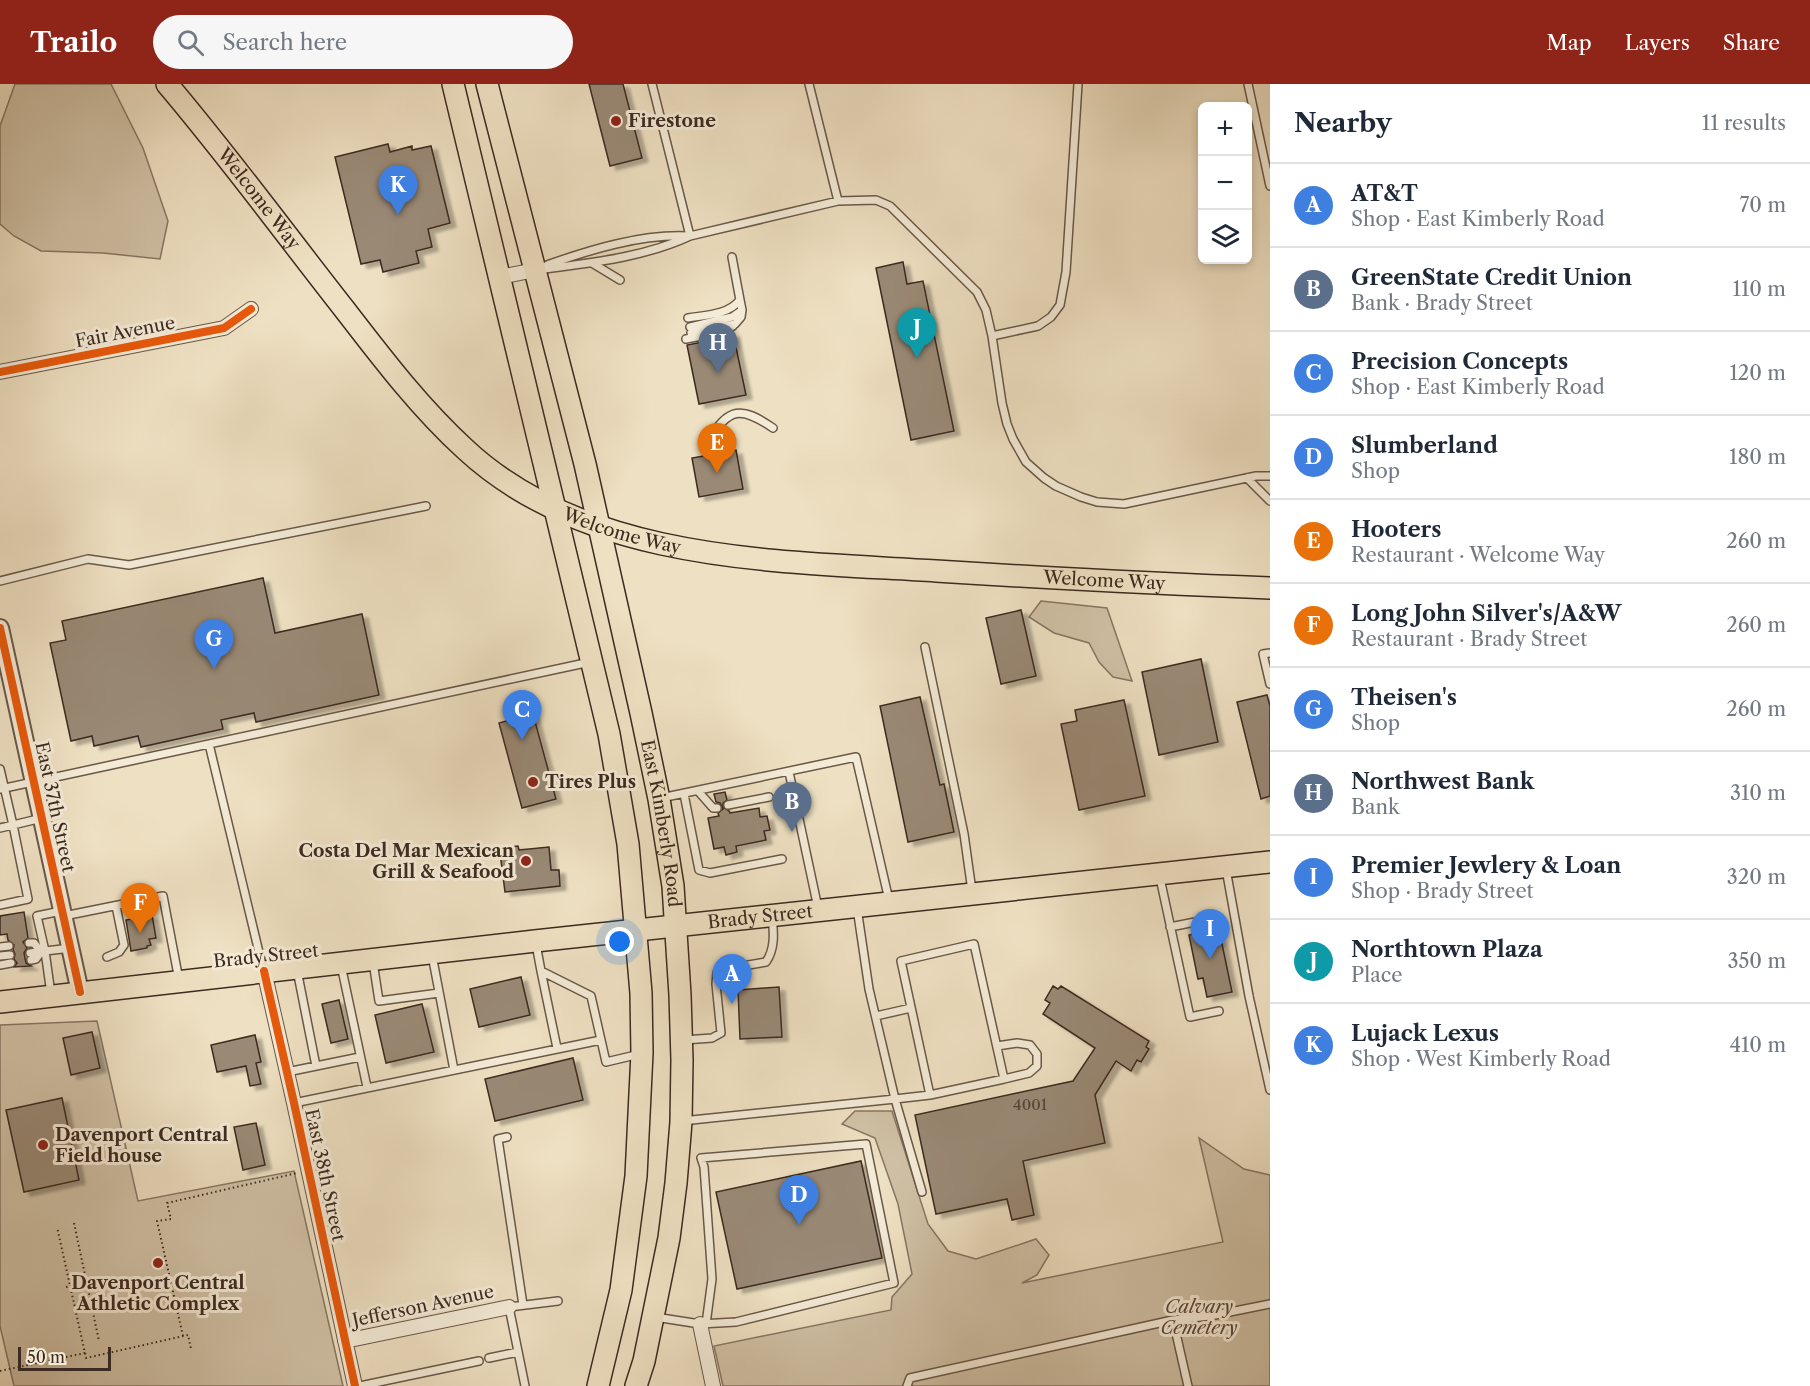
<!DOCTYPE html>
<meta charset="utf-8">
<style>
body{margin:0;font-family:"Libre Caslon Text",serif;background:#f6f6f7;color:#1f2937}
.controls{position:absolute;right:18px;top:18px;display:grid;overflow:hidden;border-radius:9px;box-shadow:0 3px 9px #0003}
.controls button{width:54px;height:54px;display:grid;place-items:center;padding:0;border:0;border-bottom:2px solid #e0e1e3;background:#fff;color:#1f2937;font:30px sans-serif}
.scale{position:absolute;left:18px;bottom:15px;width:93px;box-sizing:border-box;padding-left:6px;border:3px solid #3d2a20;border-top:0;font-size:16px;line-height:21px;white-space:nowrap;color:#3d2a20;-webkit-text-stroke:4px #f4ebd7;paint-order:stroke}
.you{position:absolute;left:620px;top:858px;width:21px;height:21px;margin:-15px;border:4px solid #fff;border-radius:50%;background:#1a73e8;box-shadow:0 0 0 9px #1a73e833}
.badge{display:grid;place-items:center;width:39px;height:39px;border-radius:50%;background:#8f2418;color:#fff;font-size:20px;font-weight:700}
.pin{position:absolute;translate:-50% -50px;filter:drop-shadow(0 2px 3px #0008)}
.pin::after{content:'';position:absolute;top:32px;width:21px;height:18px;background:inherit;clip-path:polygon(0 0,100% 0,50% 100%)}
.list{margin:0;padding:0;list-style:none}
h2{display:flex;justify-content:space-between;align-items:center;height:78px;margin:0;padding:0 24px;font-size:26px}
h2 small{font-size:20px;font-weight:400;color:#747a83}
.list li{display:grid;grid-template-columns:39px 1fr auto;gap:18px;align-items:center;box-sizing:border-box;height:84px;padding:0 24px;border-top:2px solid #e0e1e3}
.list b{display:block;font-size:22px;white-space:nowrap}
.list p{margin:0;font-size:20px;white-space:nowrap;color:#747a83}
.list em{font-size:20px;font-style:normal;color:#747a83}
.icon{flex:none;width:33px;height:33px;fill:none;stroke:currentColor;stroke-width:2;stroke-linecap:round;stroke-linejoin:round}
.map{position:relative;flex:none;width:1270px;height:1302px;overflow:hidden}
header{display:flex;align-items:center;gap:36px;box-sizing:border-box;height:84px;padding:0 30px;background:#8f2418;color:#fff}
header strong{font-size:28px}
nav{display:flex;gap:33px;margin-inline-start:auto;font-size:21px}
.search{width:420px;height:54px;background:#f6f6f7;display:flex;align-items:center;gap:15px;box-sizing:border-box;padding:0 21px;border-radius:33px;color:#747a83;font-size:22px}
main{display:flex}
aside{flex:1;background:#fff}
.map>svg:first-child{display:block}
.green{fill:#d0c1a6;stroke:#867663;stroke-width:1.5}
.building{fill:#998974;stroke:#3d2a20;stroke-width:1.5;filter:url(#shadow)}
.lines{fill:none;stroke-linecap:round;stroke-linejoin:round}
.service-casing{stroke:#695848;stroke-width:10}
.minor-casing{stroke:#695848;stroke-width:16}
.tertiary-casing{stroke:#695848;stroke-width:20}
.primary-casing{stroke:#3d2a20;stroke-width:24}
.trunk-casing{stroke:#3d2a20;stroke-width:24}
.path{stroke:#3d2a20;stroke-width:2;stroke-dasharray:1.5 3;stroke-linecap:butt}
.service{stroke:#f4ebd7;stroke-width:7}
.minor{stroke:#f4ebd7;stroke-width:14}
.tertiary{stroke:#f4ebd7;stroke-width:16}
.primary{stroke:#eee0c2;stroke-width:21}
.trunk{stroke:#eee0c2;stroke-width:21}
.cycleway-casing{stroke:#f4ebd7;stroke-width:11}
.cycleway{stroke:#e8590c;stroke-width:8}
.poi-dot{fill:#8f2418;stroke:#f4ebd7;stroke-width:2}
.labels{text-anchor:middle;stroke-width:6;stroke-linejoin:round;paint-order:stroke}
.number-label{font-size:15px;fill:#544235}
.poi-label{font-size:18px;font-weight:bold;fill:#3d2a20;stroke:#f4ebd7;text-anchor:start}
.street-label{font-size:18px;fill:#3d2a20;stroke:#f4ebd7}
.park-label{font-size:18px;font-style:italic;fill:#5a483b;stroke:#f4ebd7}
</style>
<header>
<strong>Trailo</strong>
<div class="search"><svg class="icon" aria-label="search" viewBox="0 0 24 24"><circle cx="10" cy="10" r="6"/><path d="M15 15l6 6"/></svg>Search here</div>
<nav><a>Map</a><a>Layers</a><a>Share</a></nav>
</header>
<main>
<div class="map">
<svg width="1270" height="1302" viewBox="0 0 1270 1302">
<defs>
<filter id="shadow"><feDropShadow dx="6" dy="4" stdDeviation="1.5" flood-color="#0004"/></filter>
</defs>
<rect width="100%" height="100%" fill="#eee0c2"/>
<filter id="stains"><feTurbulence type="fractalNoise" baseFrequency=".00333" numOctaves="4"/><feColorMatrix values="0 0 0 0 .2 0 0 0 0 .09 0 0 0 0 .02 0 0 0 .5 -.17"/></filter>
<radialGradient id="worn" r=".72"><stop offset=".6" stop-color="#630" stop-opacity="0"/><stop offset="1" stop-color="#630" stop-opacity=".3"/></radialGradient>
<!-- green -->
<path class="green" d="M15 0H111L143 64 168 137 160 175 103 169 41 167 14 152 0 140V42Z
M1041 517 1107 524 1132 597 1113 593 1099 578 1089 559 1054 549 1029 533Z
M97 937 138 1117 294 1087 343 1302H14L0 1242V941Z
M855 1027H892L928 1140 948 1167 976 1175 1036 1155 1049 1171 1037 1191 1022 1199 1223 1158 1199 1054 1244 1085 1270 1091V1302H723L714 1262 891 1226 892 1213 912 1190 898 1120 875 1054 842 1040Z"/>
<!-- building -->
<path class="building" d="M589 0H623L642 74 610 82Z
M388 60 390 68 412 62V66L431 62 450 139 428 145 432 163 416 167 419 179 383 188 380 176 361 180 335 73Z
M903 178 907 200 923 197 954 347 911 356 876 184Z
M733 249 746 311 699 320 687 261 723 254Z
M736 366 743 405 699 413 692 374Z
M263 494 275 549 362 530 379 611 256 638 254 629 221 636 223 645 141 663 138 652 94 662 92 652 71 657 50 559 66 556 62 537Z
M1021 526 1036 592 1001 600 986 534Z
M1201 575 1218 658 1159 671 1142 588Z
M1267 611 1270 622V712L1261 715 1237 618Z
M920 613 940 701 944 700 954 748 908 758 880 622Z
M1124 616 1145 712 1079 726 1061 640 1077 637 1075 626Z
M533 630 556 715 522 724 499 639Z
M725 708 727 716 723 719V723L729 727 730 729 759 724 760 733 767 732 770 746 764 747 766 756 736 762 737 768 726 771 724 763 714 765 708 734 719 732 718 729 723 725 720 719 716 718 714 710Z
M518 762 519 766 549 763 551 786H559L560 802 505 808 500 769 510 768 509 763Z
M24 828 28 854 23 858 27 864 24 869 26 879 31 882 14 883 17 879 14 875 15 870 13 866 14 861 8 856 7 850 0 851V832Z
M152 831 156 854 149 855 151 861 147 862V864L131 867 126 836Z
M1210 846 1212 857 1221 855 1232 908 1207 913 1203 894 1198 895 1189 851Z
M521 893 530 931 479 943 470 905Z
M1053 902 1058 905 1061 902 1149 957 1146 963 1149 965 1141 978 1137 976 1131 987 1116 977 1095 1011 1105 1059 1023 1077 1034 1131 1012 1136 1007 1115 936 1130 915 1031 1073 997 1095 964 1043 930 1050 919 1045 916Z
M779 903 782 953 740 955 738 906Z
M339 916 348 955 331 959 322 920Z
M422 920 434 968 386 979 375 931Z
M92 948 100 984 71 991 63 954Z
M255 951 261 978 256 979 261 1000 250 1002 246 982 217 988 211 961Z
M573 974 583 1016 495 1037 485 995Z
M62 1014 79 1096 24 1108 6 1026Z
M256 1039 265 1081 243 1086 234 1043Z
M861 1077 882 1174 737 1205 716 1108Z"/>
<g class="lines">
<!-- service casing -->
<g class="service-casing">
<path id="service" d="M652 0 690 152
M809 0 838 117
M1248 0 1270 102
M592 179 620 196
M547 181C589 166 641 150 687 152
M537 186C588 179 643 174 690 152L838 117 876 116 890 122 977 208 986 226 992 252 1002 319 1007 340 1013 355 1026 378 1044 394 1056 402 1081 413 1097 418 1124 420 1256 392H1270
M688 234C706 231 728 231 740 216L732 173
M690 243 732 233 742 226 740 216
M691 249 735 240 741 233 742 226
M992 252 1038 242 1051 233 1060 221 1066 188 1078 0
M686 255 722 248 733 242
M708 357C729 323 741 322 773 344
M1247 394 1270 417
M0 497 88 475 129 481 426 422
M925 563 964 750 972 807
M1270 569 1263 570 1270 600
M209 660 263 885
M0 685 13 741 0 744
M789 688 818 824
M0 705 590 578
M698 707 713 724H717
M684 710 699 786 710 789 782 775
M661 714 856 673 889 816
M728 721 769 713
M1226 785 1249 912 1270 1006
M1160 794 1190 933 1219 927
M0 821 28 815 13 741 42 734
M61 827 37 832 45 867 71 864
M64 832 163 812 179 896
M1170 843 1200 837
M29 859H34L41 868 36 875 31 876
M536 860 541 887
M0 863 9 862
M30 869 45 867 51 910
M432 871 454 986
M0 872 10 871
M107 873 119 868 124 861 116 822
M373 878 379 917 439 909
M0 881 11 879
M341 881 367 1003
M297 886 316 982
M876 932 911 924
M684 956 712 954 721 949 716 900 717 889 731 884 766 878C775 865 774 849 772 833
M997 962 1017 959 1030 961 1037 970V982L1029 989 1004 995
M557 964 541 887 591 912 601 956
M287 988 360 973
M294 1019 601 956 606 978 640 970
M682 1037 895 1015 869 905 857 824
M507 1053 498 1055 523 1221
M922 1108 895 1015 930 1011 1004 995 974 860 901 877 930 1011
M655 1233 700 1240 736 1238 894 1199 866 1060 701 1074 704 1083 712 1195 706 1240
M1173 1236 1188 1302
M489 1274 518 1268
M360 1302 479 1277
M525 1302 509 1223 558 1217
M907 1302 910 1294 1173 1236 1210 1232 1270 1220"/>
</g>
<!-- minor casing -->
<g class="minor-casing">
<path id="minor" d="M500 193 535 186
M0 288 224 244 251 225
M264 887 294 1019 355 1302
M700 1240 713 1302
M345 1257 509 1223"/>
</g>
<!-- tertiary casing -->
<g class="tertiary-casing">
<path id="tertiary" d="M0 544 80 908"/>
</g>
<!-- primary casing -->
<g class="primary-casing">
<g id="primary">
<path d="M453 0 609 650 628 760 641 909 642 969 636 1092 621 1206 598 1302"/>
<path id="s1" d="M487 0 585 380 641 629 659 715 673 802 680 911 682 976 681 1038 676 1099 669 1154 644 1277 636 1302"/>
</g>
</g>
<!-- trunk casing -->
<g class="trunk-casing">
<g id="trunk">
<path id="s2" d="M167 0C229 73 286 151 345 226 382 274 420 324 465 365 587 479 779 477 936 487 1048 494 1159 500 1270 504"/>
<path id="s3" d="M0 918 535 857 1270 778"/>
</g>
</g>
<!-- path -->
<path class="path" d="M74 1139 99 1257
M66 1203 90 1198
M183 1252 157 1137 171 1135 167 1119 297 1089
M85 1269 86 1274 188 1251 191 1265
M0 1287 85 1269 57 1143"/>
<!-- service -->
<use href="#service" class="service"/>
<!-- minor -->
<use href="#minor" class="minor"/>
<!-- tertiary -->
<use href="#tertiary" class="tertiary"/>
<!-- primary -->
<use href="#primary" class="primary"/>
<!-- trunk -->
<use href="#trunk" class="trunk"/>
<!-- cycleway casing -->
<g class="cycleway-casing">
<path id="cycleway" d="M0 288 224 244 251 225
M0 544 80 908
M264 887 294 1019 355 1302"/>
</g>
<!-- cycleway -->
<use href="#cycleway" class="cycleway"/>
</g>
<!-- markers -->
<g class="poi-dot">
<circle cx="616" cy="37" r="6"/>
<circle cx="533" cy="698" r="6"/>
<circle cx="526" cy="777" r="6"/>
<circle cx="43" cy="1061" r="6"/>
<circle cx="158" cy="1179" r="6"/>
</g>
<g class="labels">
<!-- number labels -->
<g class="number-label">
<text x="1030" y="1026">4001</text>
</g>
<!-- poi labels -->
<g class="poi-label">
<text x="628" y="43">Firestone</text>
<text x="545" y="704">Tires Plus</text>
<text x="514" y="773" text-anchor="end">Costa Del Mar Mexican<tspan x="514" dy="21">Grill &amp; Seafood</tspan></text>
<text x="55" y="1057">Davenport Central<tspan x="55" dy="21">Field house</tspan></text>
<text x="158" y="1205" text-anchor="middle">Davenport Central<tspan x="158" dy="21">Athletic Complex</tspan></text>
</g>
<!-- street labels -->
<g class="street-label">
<text dy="6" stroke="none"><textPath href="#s2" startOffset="147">Welcome Way</textPath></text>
<text transform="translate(125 248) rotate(-11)" y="6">Fair Avenue</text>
<text dy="6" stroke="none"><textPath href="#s2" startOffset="651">Welcome Way</textPath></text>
<text dy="6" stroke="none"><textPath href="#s2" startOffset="1137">Welcome Way</textPath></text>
<text transform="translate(55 723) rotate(78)" y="6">East 37th Street</text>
<text dy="6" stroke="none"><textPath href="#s1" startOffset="760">East Kimberly Road</textPath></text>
<text dy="6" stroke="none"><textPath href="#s3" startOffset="765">Brady Street</textPath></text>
<text transform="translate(266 872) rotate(-6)" y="6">Brady Street</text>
<text transform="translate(325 1091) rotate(78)" y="6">East 38th Street</text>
<text transform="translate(423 1222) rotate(-12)" y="6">Jefferson Avenue</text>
</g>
<!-- park labels -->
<g class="park-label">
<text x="1199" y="1229">Calvary<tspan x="1199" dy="21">Cemetery</tspan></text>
</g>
</g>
<rect width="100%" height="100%" filter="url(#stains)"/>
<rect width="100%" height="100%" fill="url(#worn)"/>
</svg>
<div class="controls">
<button>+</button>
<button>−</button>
<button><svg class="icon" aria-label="layers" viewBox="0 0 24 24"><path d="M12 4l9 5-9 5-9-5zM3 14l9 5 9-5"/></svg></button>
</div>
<div class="scale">50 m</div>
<div class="you"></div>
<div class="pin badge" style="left:732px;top:920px;background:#3f7fe0">A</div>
<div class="pin badge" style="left:792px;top:748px;background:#5c6f8a">B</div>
<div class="pin badge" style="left:522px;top:656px;background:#3f7fe0">C</div>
<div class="pin badge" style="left:799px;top:1141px;background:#3f7fe0">D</div>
<div class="pin badge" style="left:717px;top:389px;background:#e8710a">E</div>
<div class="pin badge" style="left:140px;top:849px;background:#e8710a">F</div>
<div class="pin badge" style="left:214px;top:585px;background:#3f7fe0">G</div>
<div class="pin badge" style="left:718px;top:289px;background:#5c6f8a">H</div>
<div class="pin badge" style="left:1210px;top:875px;background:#3f7fe0">I</div>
<div class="pin badge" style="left:917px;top:274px;background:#0f9aa8">J</div>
<div class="pin badge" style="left:398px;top:131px;background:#3f7fe0">K</div>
</div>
<aside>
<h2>Nearby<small>11 results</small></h2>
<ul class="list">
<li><span class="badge" style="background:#3f7fe0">A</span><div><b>AT&amp;T</b><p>Shop · East Kimberly Road</p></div><em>70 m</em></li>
<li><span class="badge" style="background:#5c6f8a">B</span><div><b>GreenState Credit Union</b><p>Bank · Brady Street</p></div><em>110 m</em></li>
<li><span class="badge" style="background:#3f7fe0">C</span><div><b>Precision Concepts</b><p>Shop · East Kimberly Road</p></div><em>120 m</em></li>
<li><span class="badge" style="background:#3f7fe0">D</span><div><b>Slumberland</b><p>Shop</p></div><em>180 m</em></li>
<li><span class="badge" style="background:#e8710a">E</span><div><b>Hooters</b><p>Restaurant · Welcome Way</p></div><em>260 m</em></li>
<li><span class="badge" style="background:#e8710a">F</span><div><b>Long John Silver's/A&amp;W</b><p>Restaurant · Brady Street</p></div><em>260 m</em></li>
<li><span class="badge" style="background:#3f7fe0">G</span><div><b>Theisen's</b><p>Shop</p></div><em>260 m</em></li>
<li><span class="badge" style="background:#5c6f8a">H</span><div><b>Northwest Bank</b><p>Bank</p></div><em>310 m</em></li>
<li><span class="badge" style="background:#3f7fe0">I</span><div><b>Premier Jewlery &amp; Loan</b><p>Shop · Brady Street</p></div><em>320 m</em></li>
<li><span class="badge" style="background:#0f9aa8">J</span><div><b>Northtown Plaza</b><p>Place</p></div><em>350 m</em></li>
<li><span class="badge" style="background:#3f7fe0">K</span><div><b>Lujack Lexus</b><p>Shop · West Kimberly Road</p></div><em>410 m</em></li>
</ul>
</aside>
</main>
